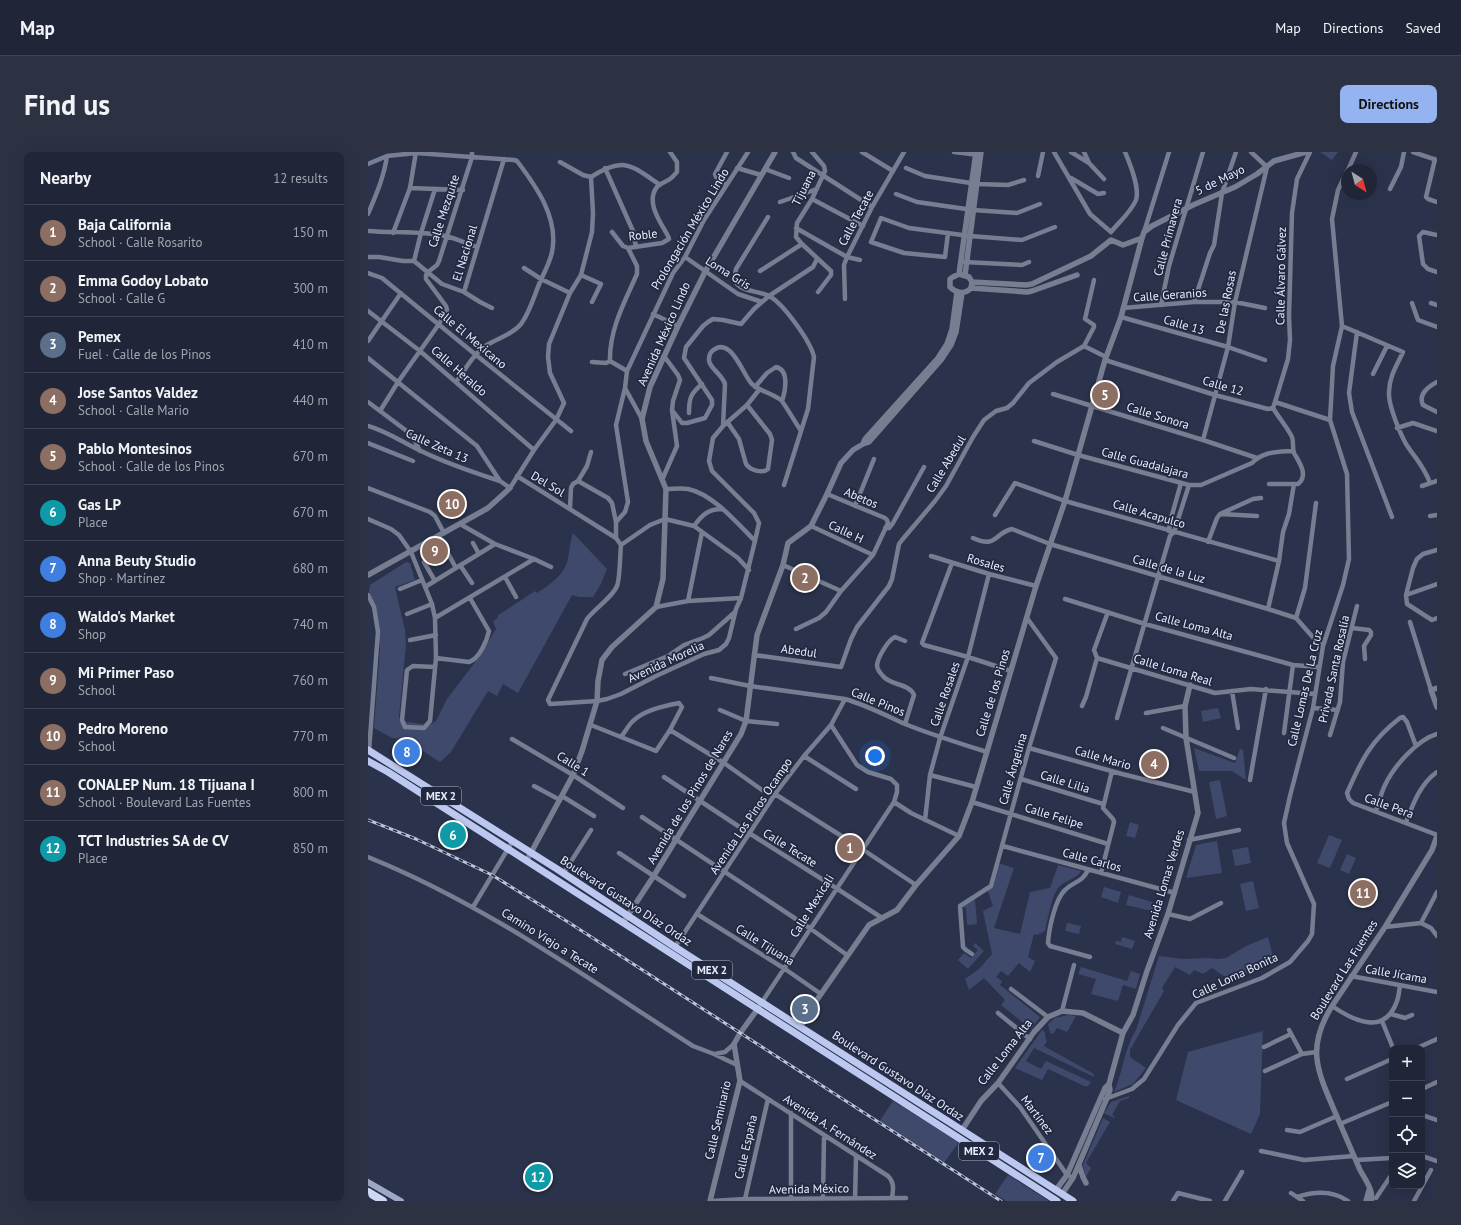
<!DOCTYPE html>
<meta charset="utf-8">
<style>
body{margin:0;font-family:"PT Sans",sans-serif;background:#2d3243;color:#f1f3f6}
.controls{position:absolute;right:12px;bottom:12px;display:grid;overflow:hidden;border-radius:8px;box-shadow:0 4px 16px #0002}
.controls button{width:36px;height:36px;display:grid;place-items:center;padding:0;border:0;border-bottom:1px solid #3d4353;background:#202638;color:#f1f3f6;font:20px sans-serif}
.compass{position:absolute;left:973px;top:12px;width:36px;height:36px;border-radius:50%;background:#202638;box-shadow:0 4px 16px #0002;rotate:144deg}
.you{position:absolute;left:507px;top:604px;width:14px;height:14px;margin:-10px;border:3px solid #fff;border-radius:50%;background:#1a73e8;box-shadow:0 0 0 6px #1a73e833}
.badge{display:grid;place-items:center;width:26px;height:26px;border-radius:50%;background:#95b2f1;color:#fff;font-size:13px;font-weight:700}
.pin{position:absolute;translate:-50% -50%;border:2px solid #fff;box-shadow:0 1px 4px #0006}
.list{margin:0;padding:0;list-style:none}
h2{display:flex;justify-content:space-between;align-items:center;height:52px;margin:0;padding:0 16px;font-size:17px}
h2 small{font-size:13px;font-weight:400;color:#a2a5ae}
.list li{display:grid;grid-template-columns:26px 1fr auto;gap:12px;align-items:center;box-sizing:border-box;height:56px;padding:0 16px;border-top:1px solid #3d4353}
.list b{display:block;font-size:15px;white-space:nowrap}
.list p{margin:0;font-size:13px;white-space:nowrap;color:#a2a5ae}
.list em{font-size:13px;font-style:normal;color:#a2a5ae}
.icon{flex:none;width:22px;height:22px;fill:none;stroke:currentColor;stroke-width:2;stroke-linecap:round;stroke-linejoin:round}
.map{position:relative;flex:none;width:1069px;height:1049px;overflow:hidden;border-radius:8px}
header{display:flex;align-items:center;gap:24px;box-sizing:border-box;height:56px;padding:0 20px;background:#202638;border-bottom:1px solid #3d4353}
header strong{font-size:19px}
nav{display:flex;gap:22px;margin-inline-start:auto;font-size:14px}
.intro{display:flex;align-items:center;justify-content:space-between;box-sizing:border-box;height:96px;padding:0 24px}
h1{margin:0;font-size:28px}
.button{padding:10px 18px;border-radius:8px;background:#95b2f1;color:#111;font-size:14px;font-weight:700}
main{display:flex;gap:24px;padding:0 24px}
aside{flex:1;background:#202638;border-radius:8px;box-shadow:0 4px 16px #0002}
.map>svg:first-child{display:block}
.green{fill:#3f496c}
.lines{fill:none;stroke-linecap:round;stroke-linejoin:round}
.minor{stroke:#787e91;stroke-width:4.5}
.tertiary{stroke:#787e91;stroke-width:5.5}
.secondary{stroke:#9ea8c6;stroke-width:6}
.primary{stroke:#bcc8ef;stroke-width:7}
.trunk{stroke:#ced7f4;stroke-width:8}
.rail-casing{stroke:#bec3d6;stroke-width:3}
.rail{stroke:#212840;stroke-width:1.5;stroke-dasharray:4.5;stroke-linecap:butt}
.labels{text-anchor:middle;stroke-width:3.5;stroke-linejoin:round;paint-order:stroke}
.shield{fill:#212840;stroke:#acb2c5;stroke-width:1}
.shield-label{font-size:11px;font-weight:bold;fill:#e8edfe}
.street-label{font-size:12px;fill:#e8edfe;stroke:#212840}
</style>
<header>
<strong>Map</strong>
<nav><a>Map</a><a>Directions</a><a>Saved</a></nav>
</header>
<div class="intro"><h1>Find us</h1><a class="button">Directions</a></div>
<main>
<aside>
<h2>Nearby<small>12 results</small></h2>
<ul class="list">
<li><span class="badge" style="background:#8d6e63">1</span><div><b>Baja California</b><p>School · Calle Rosarito</p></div><em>150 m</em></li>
<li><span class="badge" style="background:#8d6e63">2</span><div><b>Emma Godoy Lobato</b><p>School · Calle G</p></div><em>300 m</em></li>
<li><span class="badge" style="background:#5c6f8a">3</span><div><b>Pemex</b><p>Fuel · Calle de los Pinos</p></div><em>410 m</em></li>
<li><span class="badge" style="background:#8d6e63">4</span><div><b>Jose Santos Valdez</b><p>School · Calle Mario</p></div><em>440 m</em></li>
<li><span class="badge" style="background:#8d6e63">5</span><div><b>Pablo Montesinos</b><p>School · Calle de los Pinos</p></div><em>670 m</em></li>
<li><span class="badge" style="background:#0f9aa8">6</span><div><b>Gas LP</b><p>Place</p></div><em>670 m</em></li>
<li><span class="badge" style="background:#3f7fe0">7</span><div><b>Anna Beuty Studio</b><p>Shop · Martínez</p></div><em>680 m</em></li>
<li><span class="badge" style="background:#3f7fe0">8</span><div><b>Waldo's Market</b><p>Shop</p></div><em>740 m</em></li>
<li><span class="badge" style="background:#8d6e63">9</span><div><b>Mi Primer Paso</b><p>School</p></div><em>760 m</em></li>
<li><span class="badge" style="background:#8d6e63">10</span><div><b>Pedro Moreno</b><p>School</p></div><em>770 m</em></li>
<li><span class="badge" style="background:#8d6e63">11</span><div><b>CONALEP Num. 18 Tijuana I</b><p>School · Boulevard Las Fuentes</p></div><em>800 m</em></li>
<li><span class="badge" style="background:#0f9aa8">12</span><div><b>TCT Industries SA de CV</b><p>Place</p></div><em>850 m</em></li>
</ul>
</aside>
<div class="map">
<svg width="1069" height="1049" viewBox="0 0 1069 1049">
<rect width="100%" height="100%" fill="#2b324b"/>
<!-- green -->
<path class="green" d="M952 0H970L964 8Z
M205 381 239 417 233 432 225 445H211L204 443 150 541 135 532 129 544 120 539 83 600 72 610 36 587 24 586 6 576 12 497 9 466 1 440 2 433 38 410 42 411 47 428 27 435 37 478 38 492 31 565 32 569 62 573 68 569 79 547 111 505 128 477 125 469 130 466 129 464 167 439 169 441C181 433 198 422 200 406 202 397 202 390 205 381Z
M850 556 853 566 835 570 833 559Z
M826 596 867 611 872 597 875 598 878 628 864 619H831Z
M852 628 859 664 848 667 841 630Z
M762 670 771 673 767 686 758 684Z
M961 683 974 688 962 716 949 711Z
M849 689 854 721 818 726 828 693Z
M880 695 883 711 867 714 864 698Z
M979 702 988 706 981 722 972 718Z
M630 711 646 716 626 776 652 782 662 740 682 736 690 713 713 719C709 726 699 728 692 734 684 741 680 767 677 779L669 783 666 782 660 805 667 809 662 820 651 811 640 824 633 819 628 825 634 829 632 833 672 865 663 877 633 853 637 848 616 826 601 838 597 827 611 817 624 802 615 759 625 754 619 737 622 734Z
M885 729 891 756 878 759 872 732Z
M736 735 753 740 750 751 733 745Z
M761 743 787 751 784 759 758 753Z
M607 747 609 772 599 773 598 756 594 755Z
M699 771 713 774 711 782 697 779Z
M754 785 767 789 764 797 747 792 748 789 753 790Z
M900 785 906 808 901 813 862 828 844 816 835 822 826 818 822 823 807 815 794 836 796 839 762 898V905L778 916 765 932 746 940C755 920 756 897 768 878L791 804 815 807 841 806 850 807 858 806 878 794Z
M607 791 616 799 600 817 590 808 596 801 603 806 610 798 605 794Z
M713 815 759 829 763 819 772 822 768 837 755 833 750 849 723 842 728 827 710 822Z
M700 863 708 864 699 880 689 876 685 882 682 881 680 872 687 866Z
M674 878 677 880V885L679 889 676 894 726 922V925L666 896 658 909 673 917 678 909 723 930 720 934H716L680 917 674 928 647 916Z
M895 879 892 962 883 982 808 948 820 900Z
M761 944V946L752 949 744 963 747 965 746 966 736 961 743 950Z
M525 949 591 990 576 1011 511 970Z
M735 966 742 970 718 1011 723 1016 718 1025 715 1013Z
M640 1023 681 1049H638L627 1042Z"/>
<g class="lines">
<!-- minor -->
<path class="minor" d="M425 0 428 6 504 55
M444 0 456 14 457 19 444 47 429 71 428 85 434 92 463 119V123L450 140
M494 0 525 19
M586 0 611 3
M686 0 722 62 743 80
M703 0 721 11 736 27
M716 0 721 11
M1045 0 1069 8
M1067 7 1058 45 1060 47 1069 50
M192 10 215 23 223 25
M0 12 19 4 48 1 146 8 149 9C168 34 191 66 184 100 182 110 176 121 172 130 166 144 162 160 153 172 144 183 130 186 119 193 106 201 97 218 88 230
M237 16 265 79 268 95
M369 16 393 23
M538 16 557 24 609 32 640 33 656 28
M397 17 421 26
M980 18 988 0
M670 24 675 0
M223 25C256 4 263 13 292 33
M703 26 730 42 736 41
M358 33 348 25 347 22 359 0
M42 36 95 38
M1022 37 1033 15 1036 0
M528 42 549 50 605 58 649 61 672 52
M444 47 495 74
M412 50 449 37
M0 62C8 43 16 25 19 4
M400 65 368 117C367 122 366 127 369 132 376 140 392 139 401 144 415 151 443 190 446 205L440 257 416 333
M428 76 479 105 492 108
M0 79C26 81 52 79 77 84 88 86 99 92 109 95
M244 80 255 94 260 96 294 91 301 87 300 84C293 71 277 50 289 35 292 31 298 30 302 27 305 25 307 22 309 20V10L302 0
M743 80C751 70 763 60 768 48 772 36 762 12 757 0
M776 80 801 0
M25 81 42 36 48 0
M580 81 577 105 536 101 503 90 513 66 541 76 602 84 654 88 687 75
M1069 83 1055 80 1051 84 1055 112 1060 117 1069 120
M0 105H11L35 109H46L74 132 96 140 112 150 124 156
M317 105 370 142 394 150
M46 109 53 81 67 37
M596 110 654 113 661 110
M156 116 173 127 202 141
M392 119 434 92
M60 120 69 113 71 109 104 5V0
M0 121 14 126 108 203 203 279
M213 123 233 132 224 150
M96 140 136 7
M477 147 476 113 479 105 504 55 536 0
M826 150 842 101 846 93 854 41 868 0
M1044 151 1050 168 1069 175
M1063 151 1069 153
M793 153 801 114 835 0
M755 156 826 150H867L897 156
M0 159 52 199 166 298
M285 162 310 174
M753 165 860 195 897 208
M974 174 1035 200C1029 213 1021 225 1021 240 1020 253 1032 281 1038 292 1047 306 1056 314 1062 331
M989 180 981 241 984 260 1024 365
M0 189 33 141
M716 194 726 175V173L717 167 726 128
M716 194 738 205
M0 206 109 294 132 329 142 336 166 298 188 268 196 251 182 221 180 205 181 192 202 141 213 123 224 80 225 61 223 25
M737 208 847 243 900 257 905 256 907 250 962 268
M242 209C241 178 257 149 269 122V114L260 96
M242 209 259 219
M224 210 238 211 242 209
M1005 222 1019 194
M1069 230C1060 235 1050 242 1055 253L1069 260
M387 235 399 221 408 215C422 218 417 240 414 249
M257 236 274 267
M685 242 835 288 889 306
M0 250 44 283 52 299
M907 250 920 207 922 188 921 164 924 61 929 27 942 0
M304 258 314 271H319L337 266 344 253V248L316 206 318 195 335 174 340 170 345 167 355 168 373 172 386 157 401 144 445 115 449 107
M12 259 30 230 71 172 79 158 78 154 58 127V123L60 120
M321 261C321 247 322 242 334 232
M360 271 371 287 378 312C382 318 394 322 400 317L404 288 402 282 379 253
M0 274C18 279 34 290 51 298 77 311 104 320 132 329
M355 274 357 232C354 222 340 215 341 207 341 203 343 199 347 197 364 186 376 225 384 232 392 239 403 241 413 248 416 251 429 273 433 279
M1029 276 1045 271 1069 279
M835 288 860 195 867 150 899 15 883 0
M666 289 710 303 821 333H833L884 311C895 299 910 300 925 299
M0 291 45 309
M149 324 248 386
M294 328 309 294 304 258 305 249 312 228 310 223 296 204
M210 329 240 346 244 351 248 370V386L253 393
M901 332H930C941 323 931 310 926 301 924 296 926 290 924 285 919 275 911 266 905 256
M1054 334 1069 329
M0 336 62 360 67 364 76 381
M298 337C305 337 313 336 320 337 345 342 370 372 387 389
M487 354 506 307
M202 356 203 336 205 332 210 329 219 314 223 300
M853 362 889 364
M627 363 647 331 697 349 911 409
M1062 364 1069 363
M0 367 23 377 31 383 43 400 64 452 67 466 68 506 62 569 56 576 37 575 34 568 39 518 45 514 67 515
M248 370 257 360 260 350 248 273 257 236 259 219 305 121 317 105 336 68 380 0
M92 372 127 392 166 407 183 415
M326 374C334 363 340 357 354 357
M443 374 505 403
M517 376H521L525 371 556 315
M801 379 802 370 813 331
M605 386C629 397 626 381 644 377L682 392 900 457 928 466 950 491 955 494
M840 390 849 366 852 362 885 347 893 346
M105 391 111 402
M253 393C252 402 252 427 249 434 244 446 227 456 219 467L180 548 182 552 229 549 239 547 253 542 288 524 336 502 351 498 358 492 361 486 368 457 373 446 387 389 391 371 386 361 344 319 341 309 345 286 355 274 379 253 391 238
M253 393 282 373 297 367 326 374 370 406 381 418
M77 396 88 416
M1069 398 1055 402 1049 407 1045 416 1038 443 1039 452 1064 468 1069 466
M563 404 621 422 668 434
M56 410 67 429
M584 411 554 491 556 493 600 505 643 519
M92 413 104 431
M415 413 473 439
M137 425 148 445
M57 435 127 392
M32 437 54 428
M0 443 6 455 10 480 1 599
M1038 443 1069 432
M697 447 777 472 925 513 950 515
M320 449 334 380
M288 455 320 449 373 446
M900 457 911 409 915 380 921 362 926 332
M39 462 64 452
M67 466 166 407
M928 466 937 436 948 351
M1042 470 1063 538
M984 476 1001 478 1003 480V483L996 494 997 507
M428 477 451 466 458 460 473 439 505 403 520 371 519 368 517 366 459 342
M42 488 68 483
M537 489 527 485C520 488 510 505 509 513 509 518 512 521 515 524 523 534 541 531 546 543L537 572
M386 503 473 515 483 487 489 475 521 434 524 427 531 392 534 388 567 349 578 334 605 285 616 268 628 259 639 256 645 251 661 231 689 210 716 194
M68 506 101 510C111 507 119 489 121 479L102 446
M729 506 847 541 883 537 947 542
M257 522 300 504 316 493 335 486 341 483 367 460
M343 526 382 534 477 547C498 553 517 563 537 572 564 583 591 591 619 600
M864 539 870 576
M714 554 718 545 729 506 726 498 740 460
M945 556 970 558
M352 558 378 569 409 572
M778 561 817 554
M749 566 802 384 806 380 821 333
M223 573 288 599 302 578 314 555 311 551C296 554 275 558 264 570 260 574 257 580 253 585
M795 576 866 606
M302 578 356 611 394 638
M916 581 925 513
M962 583 972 550 975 510 989 454
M144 587 205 623 255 656
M1048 594 1039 570 1035 565 1032 566C1003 588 993 609 979 641L981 647 985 651 1069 683
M661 596 754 622 827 640
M436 604 488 637
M562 623 608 635
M296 625 370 674
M653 627 735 652
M882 628 898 537
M166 634 192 648
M407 642 494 697 548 733
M194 644 226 664
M526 650 543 661 591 684
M604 650 740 692
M1008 659C1011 651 1013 641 1017 633 1026 614 1049 588 1069 582
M274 665 443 777 479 803
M557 668 562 623 572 586 600 505 621 422
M1038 670C1045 652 1052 632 1069 620
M381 681 468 736 514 766
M821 688 871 678
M635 694 807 741
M251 701 316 744
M0 705C117 752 220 827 325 894L346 902 369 913
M720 718C714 731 706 729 697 738 687 747 681 777 680 791L682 794 722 805
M733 721 746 670 745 667 735 656 744 619
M195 722 223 678
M105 755 144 690
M329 762 417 817 453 842
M800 762 822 767 853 751
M1053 771 1069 740
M1053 771 1063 776 1069 784
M1017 775 1053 771
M307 795 407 642 436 604 463 573 477 547
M604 802 598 798 595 795 592 754 623 734 624 730 661 596 688 506 659 466
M983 824 1069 840
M643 837 680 865
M394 850 526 650 529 640V633L523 627 500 620 489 613 463 573
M964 854C986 869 1017 884 1029 849 1031 844 1031 838 1032 834
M694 859 706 813
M630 861 662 887
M1023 862 1037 866 1044 863
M1014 869 1025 896
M921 878 934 902
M896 895 923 882
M1049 896 1069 887
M347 902 357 900 366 892
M897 919 934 902 948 900
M979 927 1024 907
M372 929 520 1024C527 1031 525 1038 524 1046
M630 931 652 955 699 1023 705 1026
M1054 937 1069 930
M737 947 764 937 776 927 810 873 828 851 894 826 922 810 940 789 944 782 946 752 919 691 916 671 922 644 945 556 955 494 975 433 981 407 979 322 962 268 965 214 974 174 964 67 970 38 979 19
M423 961V1049
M1054 963 1069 968
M972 972 1024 950
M919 978 932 980 969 964
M893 999 936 1008 986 1004
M1054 1004 1069 1009
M988 1008 1024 1006
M923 1041 935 1049
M929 1045C947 1039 964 1038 980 1049
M1008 1046 1024 1022
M377 1047 400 947
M455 1047 456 983
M344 1049 377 1047 538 1046
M487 1049 488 1005
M805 1049 810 1041 842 1049
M857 1049 874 1020
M1046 1049 1063 1018"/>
<!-- tertiary -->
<path class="tertiary" d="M591 122 608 0
M591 122 601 125 604 130 603 136C597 143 588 141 582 135V127L585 125Z
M597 123 613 0
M604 130 658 133 664 132 723 104 743 88 755 93 774 86
M603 136 659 140 664 139 709 123
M495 292 497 287 570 206 579 192 584 177 589 140
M0 423 120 356 142 336
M1069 536 1063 538 1069 555
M159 708 205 623 214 599 229 549 230 529 234 508 244 495 288 455 295 427 298 337 278 289 274 267 282 235 310 174 337 120 407 0
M255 771 285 725 373 582 378 569 389 483 415 413 420 391 443 374 459 342 473 311 485 298 495 292 501 290 573 208 583 193 588 180 594 141
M433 874 446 852 501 773 529 758 548 733 591 684 604 650 668 434 697 349 737 208 753 165 774 86 776 80 784 74 825 53 867 35 889 22 906 9 938 0
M373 880 391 855
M594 978 613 949 630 931 666 880 680 865 694 859 715 861 755 881
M711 1013 715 1025 718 1031
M688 1038 699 1023 737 936 741 932
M694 1042 705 1026 739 946 742 938 741 932 755 881 765 863 779 819 800 762 830 661 818 586 817 554 822 533
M342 1049 372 929 366 892 371 883
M998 1049 1001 1038
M1003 1049C1006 1039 997 1027 992 1018 984 999 975 979 967 960 949 918 938 896 964 854L1017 775 1064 698 1069 684"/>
<!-- secondary -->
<path class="secondary" d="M0 1030 33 1049"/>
<!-- primary -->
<path class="primary" d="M0 598 189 717 307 795 705 1049
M0 609 20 620 689 1049"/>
<!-- trunk -->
<path class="trunk" d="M0 1040 15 1049"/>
<!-- rail casing -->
<g class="rail-casing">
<path id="rail" d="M0 668 48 687 124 723 200 770 633 1049"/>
</g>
<!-- rail -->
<use href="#rail" class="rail"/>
</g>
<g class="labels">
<!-- shield labels -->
<g class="shield">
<rect x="53" y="635" width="40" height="18" rx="3"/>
<rect x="324" y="809" width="40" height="18" rx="3"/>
<rect x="591" y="990" width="40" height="18" rx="3"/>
</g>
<g class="shield-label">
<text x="73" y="648">MEX 2</text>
<text x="344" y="822">MEX 2</text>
<text x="611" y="1003">MEX 2</text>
</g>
<!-- street labels -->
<g class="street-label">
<text transform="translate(852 28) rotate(-26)" y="4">5 de Mayo</text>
<text transform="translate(436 36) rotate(-63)" y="4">Tijuana</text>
<text transform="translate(76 59) rotate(-72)" y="4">Calle Mezquite</text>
<text transform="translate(488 66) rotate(-62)" y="4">Calle Tecate</text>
<text transform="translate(322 77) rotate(-59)" y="4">Prolongación México Lindo</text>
<text transform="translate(275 83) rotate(-6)" y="4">Roble</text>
<text transform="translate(800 85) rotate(-75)" y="4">Calle Primavera</text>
<text transform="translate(97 101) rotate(-73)" y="4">El Nacional</text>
<text transform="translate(360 121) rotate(32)" y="4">Loma Gris</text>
<text transform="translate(913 124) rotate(-89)" y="4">Calle Álvaro Gálvez</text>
<text transform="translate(802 143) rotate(-4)" y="4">Calle Geranios</text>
<text transform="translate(858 150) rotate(-79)" y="4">De las Rosas</text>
<text transform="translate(816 173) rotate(16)" y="4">Calle 13</text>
<text transform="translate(296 182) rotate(-66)" y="4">Avenida México Lindo</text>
<text transform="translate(102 185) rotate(40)" y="4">Calle El Mexicano</text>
<text transform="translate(91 219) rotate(41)" y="4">Calle Heraldo</text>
<text transform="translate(855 234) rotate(16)" y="4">Calle 12</text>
<text transform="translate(790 264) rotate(17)" y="4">Calle Sonora</text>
<text transform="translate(69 294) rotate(24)" y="4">Calle Zeta 13</text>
<text transform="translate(777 311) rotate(15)" y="4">Calle Guadalajara</text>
<text transform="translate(578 312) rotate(-59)" y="4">Calle Abedul</text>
<text transform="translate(180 332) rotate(31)" y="4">Del Sol</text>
<text transform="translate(493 346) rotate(23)" y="4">Abetos</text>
<text transform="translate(781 362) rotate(16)" y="4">Calle Acapulco</text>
<text transform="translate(478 380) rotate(25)" y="4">Calle H</text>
<text transform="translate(618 411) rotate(16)" y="4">Rosales</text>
<text transform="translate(801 417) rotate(16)" y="4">Calle de la Luz</text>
<text transform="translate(826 474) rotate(15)" y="4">Calle Loma Alta</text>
<text transform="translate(431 499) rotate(8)" y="4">Abedul</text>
<text transform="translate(298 510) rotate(-25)" y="4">Avenida Morelia</text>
<text transform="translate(966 517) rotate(-78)" y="4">Privada Santa Rosalía</text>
<text transform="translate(805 518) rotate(17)" y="4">Calle Loma Real</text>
<text transform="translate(937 536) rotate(-77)" y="4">Calle Lomas De La Cruz</text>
<text transform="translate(625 541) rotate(-73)" y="4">Calle de los Pinos</text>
<text transform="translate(577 542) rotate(-71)" y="4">Calle Rosales</text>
<text transform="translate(510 550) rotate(22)" y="4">Calle Pinos</text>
<text transform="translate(735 606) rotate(16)" y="4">Calle Mario</text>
<text transform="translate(205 612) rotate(32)" y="4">Calle 1</text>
<text transform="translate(645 617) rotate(-74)" y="4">Calle Ángelina</text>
<text transform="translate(697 630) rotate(17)" y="4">Calle Lilia</text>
<text transform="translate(322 645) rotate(-59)" y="4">Avenida de los Pinos de Nares</text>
<text transform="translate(1021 654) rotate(20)" y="4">Calle Pera</text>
<text transform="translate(383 664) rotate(-56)" y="4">Avenida Los Pinos Ocampo</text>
<text transform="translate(686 664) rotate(17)" y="4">Calle Felipe</text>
<text transform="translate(422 696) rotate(32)" y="4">Calle Tecate</text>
<text transform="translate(724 708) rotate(15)" y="4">Calle Carlos</text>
<text transform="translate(796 732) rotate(-73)" y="4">Avenida Lomas Verdes</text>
<text transform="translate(258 749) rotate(33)" y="4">Boulevard Gustavo Díaz Ordaz</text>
<text transform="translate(444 754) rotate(-58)" y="4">Calle Mexicali</text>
<text transform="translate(182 789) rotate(32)" y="4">Camino Viejo a Tecate</text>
<text transform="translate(397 793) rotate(32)" y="4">Calle Tijuana</text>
<text transform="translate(976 818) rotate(-58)" y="4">Boulevard Las Fuentes</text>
<text transform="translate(1028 822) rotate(10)" y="4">Calle Jícama</text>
<text transform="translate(867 824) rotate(-25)" y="4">Calle Loma Bonita</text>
<text transform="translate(637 900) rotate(-52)" y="4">Calle Loma Alta</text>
<text transform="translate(530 924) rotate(33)" y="4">Boulevard Gustavo Díaz Ordaz</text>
<text transform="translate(669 963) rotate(53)" y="4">Martínez</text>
<text transform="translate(350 968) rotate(-77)" y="4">Calle Seminario</text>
<text transform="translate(462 975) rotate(33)" y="4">Avenida A. Fernández</text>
<text transform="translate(378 995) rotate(-77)" y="4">Calle España</text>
<text transform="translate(441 1037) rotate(-1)" y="4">Avenida México</text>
</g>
</g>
</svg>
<div class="controls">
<button>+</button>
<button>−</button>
<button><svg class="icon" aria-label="locate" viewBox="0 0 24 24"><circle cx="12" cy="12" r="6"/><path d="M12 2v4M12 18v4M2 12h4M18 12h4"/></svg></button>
<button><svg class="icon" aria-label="layers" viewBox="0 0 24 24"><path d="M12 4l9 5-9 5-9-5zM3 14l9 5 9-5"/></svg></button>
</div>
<svg class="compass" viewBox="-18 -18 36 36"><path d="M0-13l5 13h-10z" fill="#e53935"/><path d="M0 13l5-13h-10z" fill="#a2a5ae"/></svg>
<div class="you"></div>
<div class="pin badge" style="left:482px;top:696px;background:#8d6e63">1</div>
<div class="pin badge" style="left:437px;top:426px;background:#8d6e63">2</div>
<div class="pin badge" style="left:437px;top:857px;background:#5c6f8a">3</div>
<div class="pin badge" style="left:786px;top:612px;background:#8d6e63">4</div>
<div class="pin badge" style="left:737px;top:243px;background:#8d6e63">5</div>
<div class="pin badge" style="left:85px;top:683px;background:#0f9aa8">6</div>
<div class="pin badge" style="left:673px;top:1006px;background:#3f7fe0">7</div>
<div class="pin badge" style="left:39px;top:600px;background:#3f7fe0">8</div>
<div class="pin badge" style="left:67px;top:399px;background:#8d6e63">9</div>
<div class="pin badge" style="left:84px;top:352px;background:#8d6e63">10</div>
<div class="pin badge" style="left:995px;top:741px;background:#8d6e63">11</div>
<div class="pin badge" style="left:170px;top:1025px;background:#0f9aa8">12</div>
</div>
</main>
